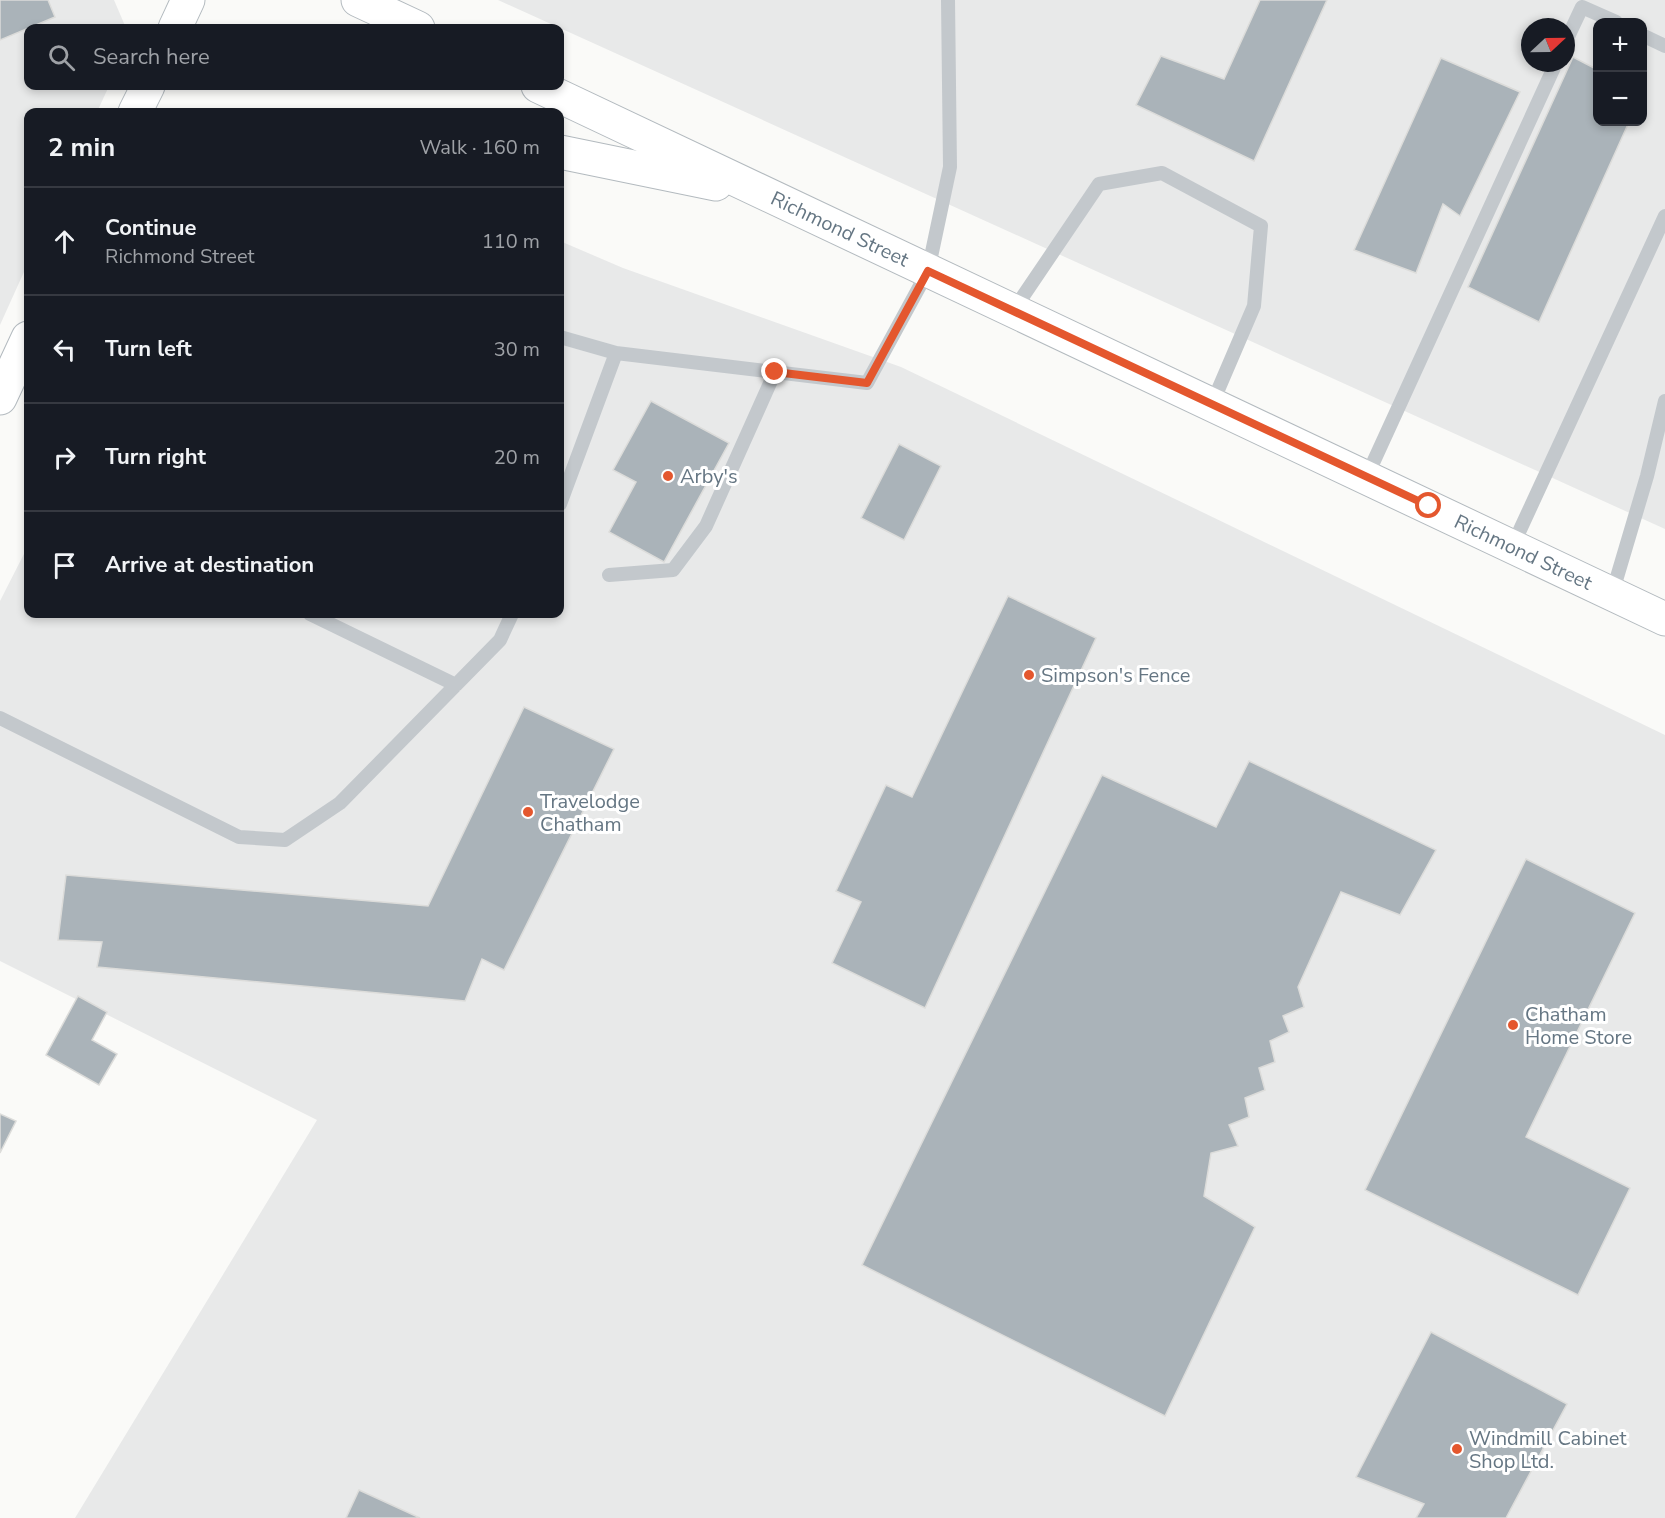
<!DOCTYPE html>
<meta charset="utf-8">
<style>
body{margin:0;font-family:"Nunito Sans",sans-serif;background:#242831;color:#f1f3f6}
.controls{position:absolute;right:18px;top:18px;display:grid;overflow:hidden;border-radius:12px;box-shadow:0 3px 9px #0003}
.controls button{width:54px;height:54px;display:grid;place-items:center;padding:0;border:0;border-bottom:2px solid #363941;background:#171b24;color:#f1f3f6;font:30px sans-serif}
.compass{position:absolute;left:1521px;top:18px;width:54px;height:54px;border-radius:50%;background:#171b24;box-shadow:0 3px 9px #0003;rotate:68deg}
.stop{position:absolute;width:18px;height:18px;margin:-14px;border:4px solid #e4572e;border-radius:50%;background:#fff}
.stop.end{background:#e4572e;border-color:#fff;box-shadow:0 2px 6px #0008}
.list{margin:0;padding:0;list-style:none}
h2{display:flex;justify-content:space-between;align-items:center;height:78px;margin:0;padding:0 24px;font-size:26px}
h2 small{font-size:20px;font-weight:400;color:#9ea1a6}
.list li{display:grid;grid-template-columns:39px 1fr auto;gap:18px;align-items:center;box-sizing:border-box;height:108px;padding:0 24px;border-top:2px solid #363941}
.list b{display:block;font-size:22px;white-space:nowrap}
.list p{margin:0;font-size:20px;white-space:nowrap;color:#9ea1a6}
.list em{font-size:20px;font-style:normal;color:#9ea1a6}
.icon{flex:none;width:33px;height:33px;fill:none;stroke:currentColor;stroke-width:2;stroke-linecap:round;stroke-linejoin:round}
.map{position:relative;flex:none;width:1665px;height:1518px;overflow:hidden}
.search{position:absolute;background:#171b24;box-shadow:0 3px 9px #0003;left:24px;top:24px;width:540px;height:66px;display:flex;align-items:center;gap:15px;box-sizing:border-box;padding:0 21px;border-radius:12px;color:#9ea1a6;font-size:22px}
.panel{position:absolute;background:#171b24;box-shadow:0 3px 9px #0003;left:24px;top:108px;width:540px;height:510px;border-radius:12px}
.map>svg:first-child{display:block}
.built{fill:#e8e9e9;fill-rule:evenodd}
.building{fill:#aab3b9;stroke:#dcdcda;stroke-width:1.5}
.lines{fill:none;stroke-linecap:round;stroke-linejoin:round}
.secondary-casing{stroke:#b3babf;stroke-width:35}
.service{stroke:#c3c8cc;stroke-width:14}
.secondary{stroke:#fff;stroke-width:33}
.route{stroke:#e4572e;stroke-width:8}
.poi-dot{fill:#e4572e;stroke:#fff;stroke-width:2}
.labels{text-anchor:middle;stroke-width:6;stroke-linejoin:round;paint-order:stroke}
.street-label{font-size:20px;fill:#657683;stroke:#fff}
.poi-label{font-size:20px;fill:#657683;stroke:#fff;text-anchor:start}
</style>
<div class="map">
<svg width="1665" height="1518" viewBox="0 0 1665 1518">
<rect width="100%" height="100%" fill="#fafaf8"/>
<!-- built -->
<path class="built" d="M0 0H114L126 28H28V86H109L97 112H28V263L0 325Z
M498 0H1665V529ZM1598 22H1642V122H1598ZM1530 27H1566V63H1530Z
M560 241 623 268 901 367 1665 735V1518H75L317 1120 0 961V601L28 546V614H560Z"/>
<!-- building -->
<path class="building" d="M0 0H48L55 17 0 40Z
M1260 0H1327L1254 161 1136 105 1161 56 1224 79Z
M1573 57 1598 70V122H1629L1539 322 1468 287Z
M1441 58 1520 92 1460 216 1443 204 1416 273 1354 250Z
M651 401 729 443 664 562 609 532 636 482 613 470Z
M899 444 941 466 904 540 861 518Z
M1008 596 1096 638 925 1008 832 963 861 902 836 891 886 785 912 797Z
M524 707 614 749 504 970 482 959 465 1001 97 967 102 942 58 940 66 875 428 906Z
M1249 761 1436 850 1400 915 1341 892 1298 987 1304 1007 1283 1016 1289 1032 1270 1041 1275 1062 1259 1068 1265 1090 1245 1098 1249 1117 1229 1125 1238 1146 1211 1153 1204 1196 1255 1227 1165 1416 862 1265 1102 775 1216 827Z
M1526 859 1635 913 1526 1137 1630 1188 1578 1295 1365 1190Z
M78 996 107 1012 92 1040 117 1054 99 1085 46 1055Z
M0 1114 16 1121 0 1153Z
M1431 1332 1567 1404 1506 1518H1416L1424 1504 1356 1477Z
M359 1490 420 1518H346Z"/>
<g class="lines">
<!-- secondary casing -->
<g class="secondary-casing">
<g id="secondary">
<path d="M358 0 418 28"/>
<path d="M175 28 188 0"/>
<path id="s1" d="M538 86 1665 619"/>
<path d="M135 112 148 86"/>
<path d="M560 152 716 184"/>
<path d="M0 398 28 338"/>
</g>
</g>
<!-- service -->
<path class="service" d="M1642 35 1665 46
M1566 41 1582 7 1616 22
M1013 311 1099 184 1162 173 1261 226 1254 306 1212 404
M560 337 616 353
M1367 476 1556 63
M560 504 616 353 867 383 928 271 950 167 948 0
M1513 545 1665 216
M609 575 673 570 706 526 775 372
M1612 594 1647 476 1665 401
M310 614 456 685
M0 718 239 837 285 840 340 803 500 640 512 614"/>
<!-- secondary -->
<use href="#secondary" class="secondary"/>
</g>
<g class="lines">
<!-- route -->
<path class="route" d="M775 372 867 383 928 271 1429 506"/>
</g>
<!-- markers -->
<g class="poi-dot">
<circle cx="668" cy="476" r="6"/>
<circle cx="1029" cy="675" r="6"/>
<circle cx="528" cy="812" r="6"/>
<circle cx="1513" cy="1025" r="6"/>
<circle cx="1457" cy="1449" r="6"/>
</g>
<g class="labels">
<!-- street labels -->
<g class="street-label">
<text dy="7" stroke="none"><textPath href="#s1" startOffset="334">Richmond Street</textPath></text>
<text dy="7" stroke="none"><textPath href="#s1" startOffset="1090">Richmond Street</textPath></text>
</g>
<!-- poi labels -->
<g class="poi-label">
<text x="680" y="483">Arby's</text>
<text x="1041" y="682">Simpson's Fence</text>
<text x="540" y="808">Travelodge<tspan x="540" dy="23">Chatham</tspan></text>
<text x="1525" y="1021">Chatham<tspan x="1525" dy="23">Home Store</tspan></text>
<text x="1469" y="1445">Windmill Cabinet<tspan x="1469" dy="23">Shop Ltd.</tspan></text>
</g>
</g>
</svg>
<div class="controls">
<button>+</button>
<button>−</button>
</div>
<svg class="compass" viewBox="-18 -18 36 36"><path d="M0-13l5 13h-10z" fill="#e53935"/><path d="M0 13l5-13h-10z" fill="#9ea1a6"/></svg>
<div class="stop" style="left:1429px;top:506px"></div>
<div class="stop end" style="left:775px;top:372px"></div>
<div class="search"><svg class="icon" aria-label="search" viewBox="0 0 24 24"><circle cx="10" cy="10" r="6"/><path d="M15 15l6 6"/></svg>Search here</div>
<section class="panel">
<h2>2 min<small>Walk · 160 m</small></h2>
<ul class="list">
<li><svg class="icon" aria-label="ahead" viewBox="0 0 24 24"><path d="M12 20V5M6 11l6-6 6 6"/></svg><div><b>Continue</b><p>Richmond Street</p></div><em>110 m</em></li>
<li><svg class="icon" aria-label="left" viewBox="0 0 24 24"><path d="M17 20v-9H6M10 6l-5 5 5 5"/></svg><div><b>Turn left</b></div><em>30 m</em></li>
<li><svg class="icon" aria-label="right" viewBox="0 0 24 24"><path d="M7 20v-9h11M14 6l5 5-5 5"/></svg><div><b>Turn right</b></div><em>20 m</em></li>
<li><svg class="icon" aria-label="arrive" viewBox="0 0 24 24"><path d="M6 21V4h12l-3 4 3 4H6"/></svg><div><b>Arrive at destination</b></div></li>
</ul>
</section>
</div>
